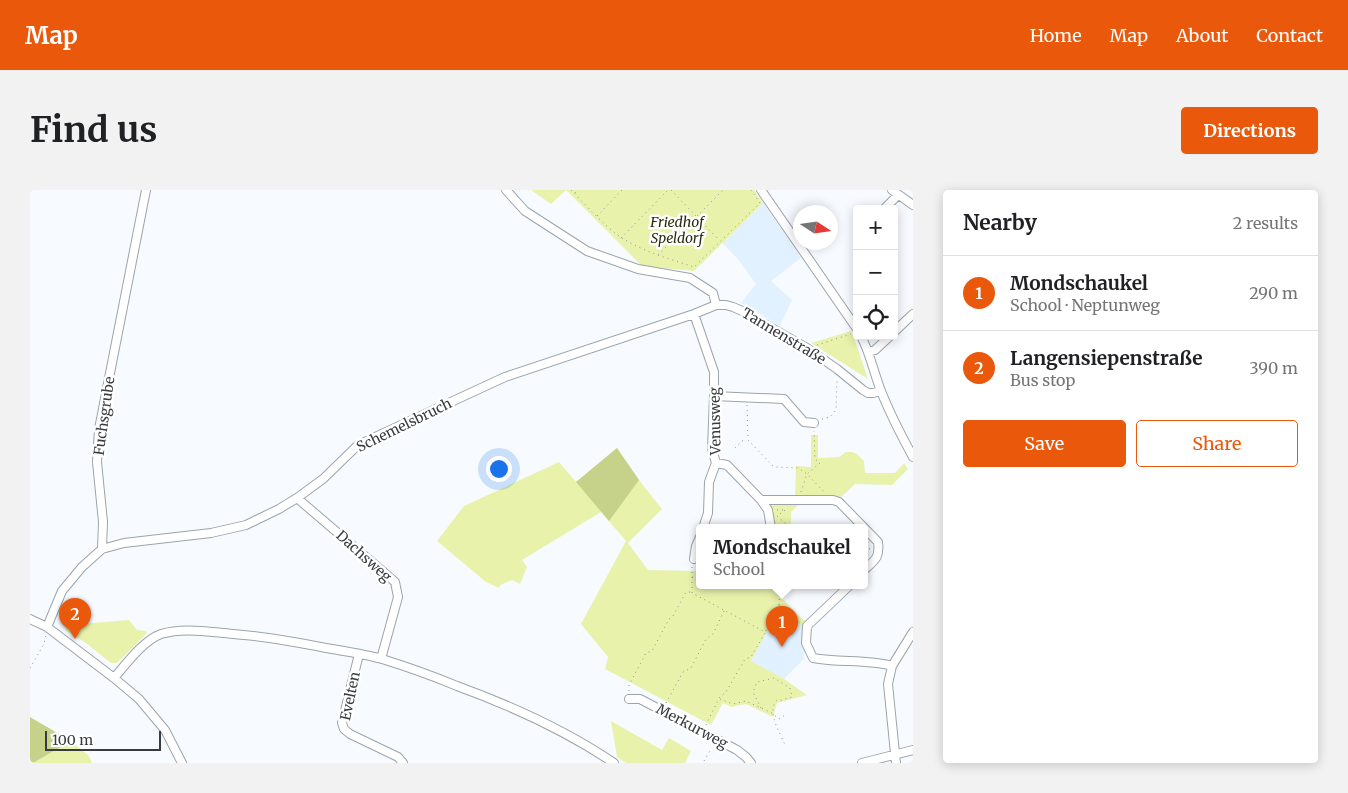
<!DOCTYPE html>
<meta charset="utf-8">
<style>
body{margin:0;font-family:Merriweather,serif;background:#f2f2f2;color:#202124}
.controls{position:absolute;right:15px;top:15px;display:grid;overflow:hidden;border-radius:5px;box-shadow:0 2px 12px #0003}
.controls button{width:45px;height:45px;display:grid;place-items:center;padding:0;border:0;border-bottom:1px solid #e0e0e0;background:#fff;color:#202124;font:25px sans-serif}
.compass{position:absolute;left:763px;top:15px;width:45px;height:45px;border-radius:50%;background:#fff;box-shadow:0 2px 12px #0003;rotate:102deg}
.scale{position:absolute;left:15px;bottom:12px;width:116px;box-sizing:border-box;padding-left:5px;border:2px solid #383c40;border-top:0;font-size:14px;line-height:18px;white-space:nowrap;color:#383c40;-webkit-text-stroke:4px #fff;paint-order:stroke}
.you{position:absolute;left:468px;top:278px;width:18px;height:18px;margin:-12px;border:4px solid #fff;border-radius:50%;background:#1a73e8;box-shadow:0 0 0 8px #1a73e833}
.badge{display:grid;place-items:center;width:32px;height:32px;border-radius:50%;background:#ea580c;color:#fff;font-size:16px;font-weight:700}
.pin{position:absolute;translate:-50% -41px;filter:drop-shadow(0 1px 2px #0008)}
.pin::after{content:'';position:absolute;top:26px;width:18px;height:15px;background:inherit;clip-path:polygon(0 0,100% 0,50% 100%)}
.popup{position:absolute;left:666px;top:334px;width:172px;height:65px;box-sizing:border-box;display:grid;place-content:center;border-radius:5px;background:#fff;filter:drop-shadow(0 1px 4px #0005);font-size:16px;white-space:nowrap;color:#757577}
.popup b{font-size:19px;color:#202124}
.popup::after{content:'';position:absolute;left:50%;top:100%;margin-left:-10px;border:10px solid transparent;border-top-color:#fff}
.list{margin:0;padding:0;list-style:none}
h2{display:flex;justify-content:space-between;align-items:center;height:65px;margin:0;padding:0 20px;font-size:21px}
h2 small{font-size:16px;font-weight:400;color:#757577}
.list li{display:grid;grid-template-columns:32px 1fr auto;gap:15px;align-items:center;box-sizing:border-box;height:75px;padding:0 20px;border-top:1px solid #e0e0e0}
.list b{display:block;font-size:19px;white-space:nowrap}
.list p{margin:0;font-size:16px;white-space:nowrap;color:#757577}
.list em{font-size:16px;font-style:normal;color:#757577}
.actions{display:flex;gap:10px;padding:15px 20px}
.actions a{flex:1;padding:11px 0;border:1px solid #ea580c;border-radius:5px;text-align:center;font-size:18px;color:#ea580c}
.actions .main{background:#ea580c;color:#fff}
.icon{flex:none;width:28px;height:28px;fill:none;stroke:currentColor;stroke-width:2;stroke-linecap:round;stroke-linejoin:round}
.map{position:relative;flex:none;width:883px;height:573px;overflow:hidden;border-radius:5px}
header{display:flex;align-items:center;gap:30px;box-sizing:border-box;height:70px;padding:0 25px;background:#ea580c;color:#fff}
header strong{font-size:24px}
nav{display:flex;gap:28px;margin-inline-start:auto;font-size:18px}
.intro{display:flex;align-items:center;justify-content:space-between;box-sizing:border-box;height:120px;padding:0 30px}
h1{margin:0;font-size:35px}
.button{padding:12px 22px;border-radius:5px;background:#ea580c;color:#fff;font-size:18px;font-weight:700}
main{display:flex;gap:30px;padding:0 30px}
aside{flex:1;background:#fff;border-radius:5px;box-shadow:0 2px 12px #0003}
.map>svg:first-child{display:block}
.built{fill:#e1f1ff}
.green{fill:#e8f2ab}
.forest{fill:#c6d18a}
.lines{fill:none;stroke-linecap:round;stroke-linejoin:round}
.minor-casing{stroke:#9ba4ac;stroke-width:10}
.path{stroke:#8f9397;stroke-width:1;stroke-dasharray:1 4;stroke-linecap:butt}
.minor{stroke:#fff;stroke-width:8}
.labels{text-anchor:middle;stroke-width:5;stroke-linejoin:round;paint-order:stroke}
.park-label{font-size:14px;font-style:italic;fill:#282c0d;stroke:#fff}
.street-label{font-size:14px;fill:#383c40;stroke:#fff}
</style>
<header>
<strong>Map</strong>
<nav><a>Home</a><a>Map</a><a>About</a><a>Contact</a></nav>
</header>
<div class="intro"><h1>Find us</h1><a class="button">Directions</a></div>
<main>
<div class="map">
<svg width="883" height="573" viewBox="0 0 883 573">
<rect width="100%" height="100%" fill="#f7fbff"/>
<!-- built -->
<path class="built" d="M733 13 771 68 741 91 762 110 750 136 711 113 726 94 707 68 692 53Z
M750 420 762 430 775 439 774 469 754 489 721 471 747 421Z"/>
<!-- green -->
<path class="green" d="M501 0H724L733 13 664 81 612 76 536 0 521 14Z
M821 141 824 148 838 189 781 153Z
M781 245H788V268L809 267 816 262H822L827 264 834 271 835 283H865L874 273 878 279 862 295 825 294 809 309 765 307 766 276 781 277Z
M587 258 609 290 632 319 598 353 618 380 669 381 670 396H760L753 409 773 430H778L775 439 762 430 751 420 748 421 721 471 754 489 777 505 747 513 743 527 716 514 701 517 693 513 681 535 575 479 578 467 551 434 596 351 571 322 492 370 497 377 490 394 482 390 470 395 469 398 456 392 407 351 434 316 529 272 546 292Z
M770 313 761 322V338H744L738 314Z
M99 430 107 440 116 441 117 443 88 472 86 473H81L56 453 35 440 38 435Z
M581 531 632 560 639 548 661 561 655 573H596L587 567Z
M41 551 59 566 62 573H3Z"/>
<!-- forest -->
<path class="forest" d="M587 258 609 290 579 331 546 292Z
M0 527 41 551 3 573H0Z"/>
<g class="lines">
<!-- minor casing -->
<g class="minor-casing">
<path id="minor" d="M476 0 495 21 557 61 608 79 660 88 683 103 686 115
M731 0 827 139
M862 0 883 15
M854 19 868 5
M664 124 684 182V206L682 259 686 273 679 292 678 323 673 338
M864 142 883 124
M831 146C840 163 844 183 851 201 860 224 871 245 883 267
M838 162 845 160 860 146
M684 206 754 209 774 232 784 233
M686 273 697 275 731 310H803L809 312 848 352C850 368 845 370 834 380
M267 308 357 385 365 392 368 407 351 469
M731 310 738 320 741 338
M72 359 73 332 67 272 69 239 116 0
M664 369 666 356 670 347
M819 396 777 436 776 453 783 468C810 473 837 469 862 476
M0 429 17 437 84 488 109 509 135 540 152 573
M17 437 32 401 52 377 72 359 94 353 181 343 216 335 249 319 267 308 293 289 328 255 475 187 664 124 686 115H696L703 117 710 120 777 158 807 179 833 200 838 203H843L851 201
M329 464 312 533 314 539 320 544 368 567 373 573
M84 488C96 474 114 450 131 444 154 437 179 442 203 444 234 446 265 452 296 458 315 461 334 464 352 469 378 477 403 486 427 496 482 516 535 540 584 573
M599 509H610L707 560 716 567 721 573
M832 573 883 560
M866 573 858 494 862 476 883 442"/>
</g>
<!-- path -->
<path class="path" d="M541 0C556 15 575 37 592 48 614 62 640 69 664 77L730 13 721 0
M641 0 689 50
M545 3 549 0
M567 26 592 0
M591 48 638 0
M628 65 693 0
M787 155 821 144
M717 215 718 250 744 277 768 278 777 284 795 303
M792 229 800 227 806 220 807 190
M705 258 712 251 717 250
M771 302 777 284 790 273 785 269 784 241
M747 320H755
M757 338 756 334 747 326 758 318
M834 358 841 359
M662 377V403L735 442 749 415 760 426 769 432
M662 387 670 388
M743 396 749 400
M749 415 750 396
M0 478 14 454 16 445
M599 501V495L616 463 622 461 639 429 643 426 656 402H660
M690 509 703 514 716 511 742 523 749 529 755 525
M636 513 653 482 661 478 676 449 683 444 694 421
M731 518 723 502 727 492 744 488 760 498 762 507 752 510H747C736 522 750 542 755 555
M676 535 689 508 696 502 715 469 721 467 735 443
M674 571 681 559"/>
<!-- minor -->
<use href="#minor" class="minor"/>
</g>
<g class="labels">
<!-- park labels -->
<g class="park-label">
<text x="647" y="37">Friedhof<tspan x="647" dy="16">Speldorf</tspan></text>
</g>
<!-- street labels -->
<g class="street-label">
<text transform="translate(754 146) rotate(31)" y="5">Tannenstraße</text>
<text transform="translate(74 226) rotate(-82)" y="5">Fuchsgrube</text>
<text transform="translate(685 231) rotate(-91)" y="5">Venusweg</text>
<text transform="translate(374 235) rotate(-26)" y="5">Schemelsbruch</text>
<text transform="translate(334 366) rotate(42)" y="5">Dachsweg</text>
<text transform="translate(320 506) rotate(-78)" y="5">Evelten</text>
<text transform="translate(662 536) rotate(28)" y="5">Merkurweg</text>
</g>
</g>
</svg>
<div class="controls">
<button>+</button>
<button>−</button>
<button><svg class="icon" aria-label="locate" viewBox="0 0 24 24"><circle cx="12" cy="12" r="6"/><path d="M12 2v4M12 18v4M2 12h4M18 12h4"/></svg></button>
</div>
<svg class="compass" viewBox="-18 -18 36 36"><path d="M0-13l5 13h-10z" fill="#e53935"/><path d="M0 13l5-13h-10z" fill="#757577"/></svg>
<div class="scale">100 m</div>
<div class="you"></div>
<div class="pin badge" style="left:752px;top:457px">1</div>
<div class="popup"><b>Mondschaukel</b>School</div>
<div class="pin badge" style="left:45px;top:449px">2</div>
</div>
<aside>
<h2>Nearby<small>2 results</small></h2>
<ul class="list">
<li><span class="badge">1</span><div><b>Mondschaukel</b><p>School · Neptunweg</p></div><em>290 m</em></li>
<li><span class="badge">2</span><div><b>Langensiepenstraße</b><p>Bus stop</p></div><em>390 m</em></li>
</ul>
<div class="actions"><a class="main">Save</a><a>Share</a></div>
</aside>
</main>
